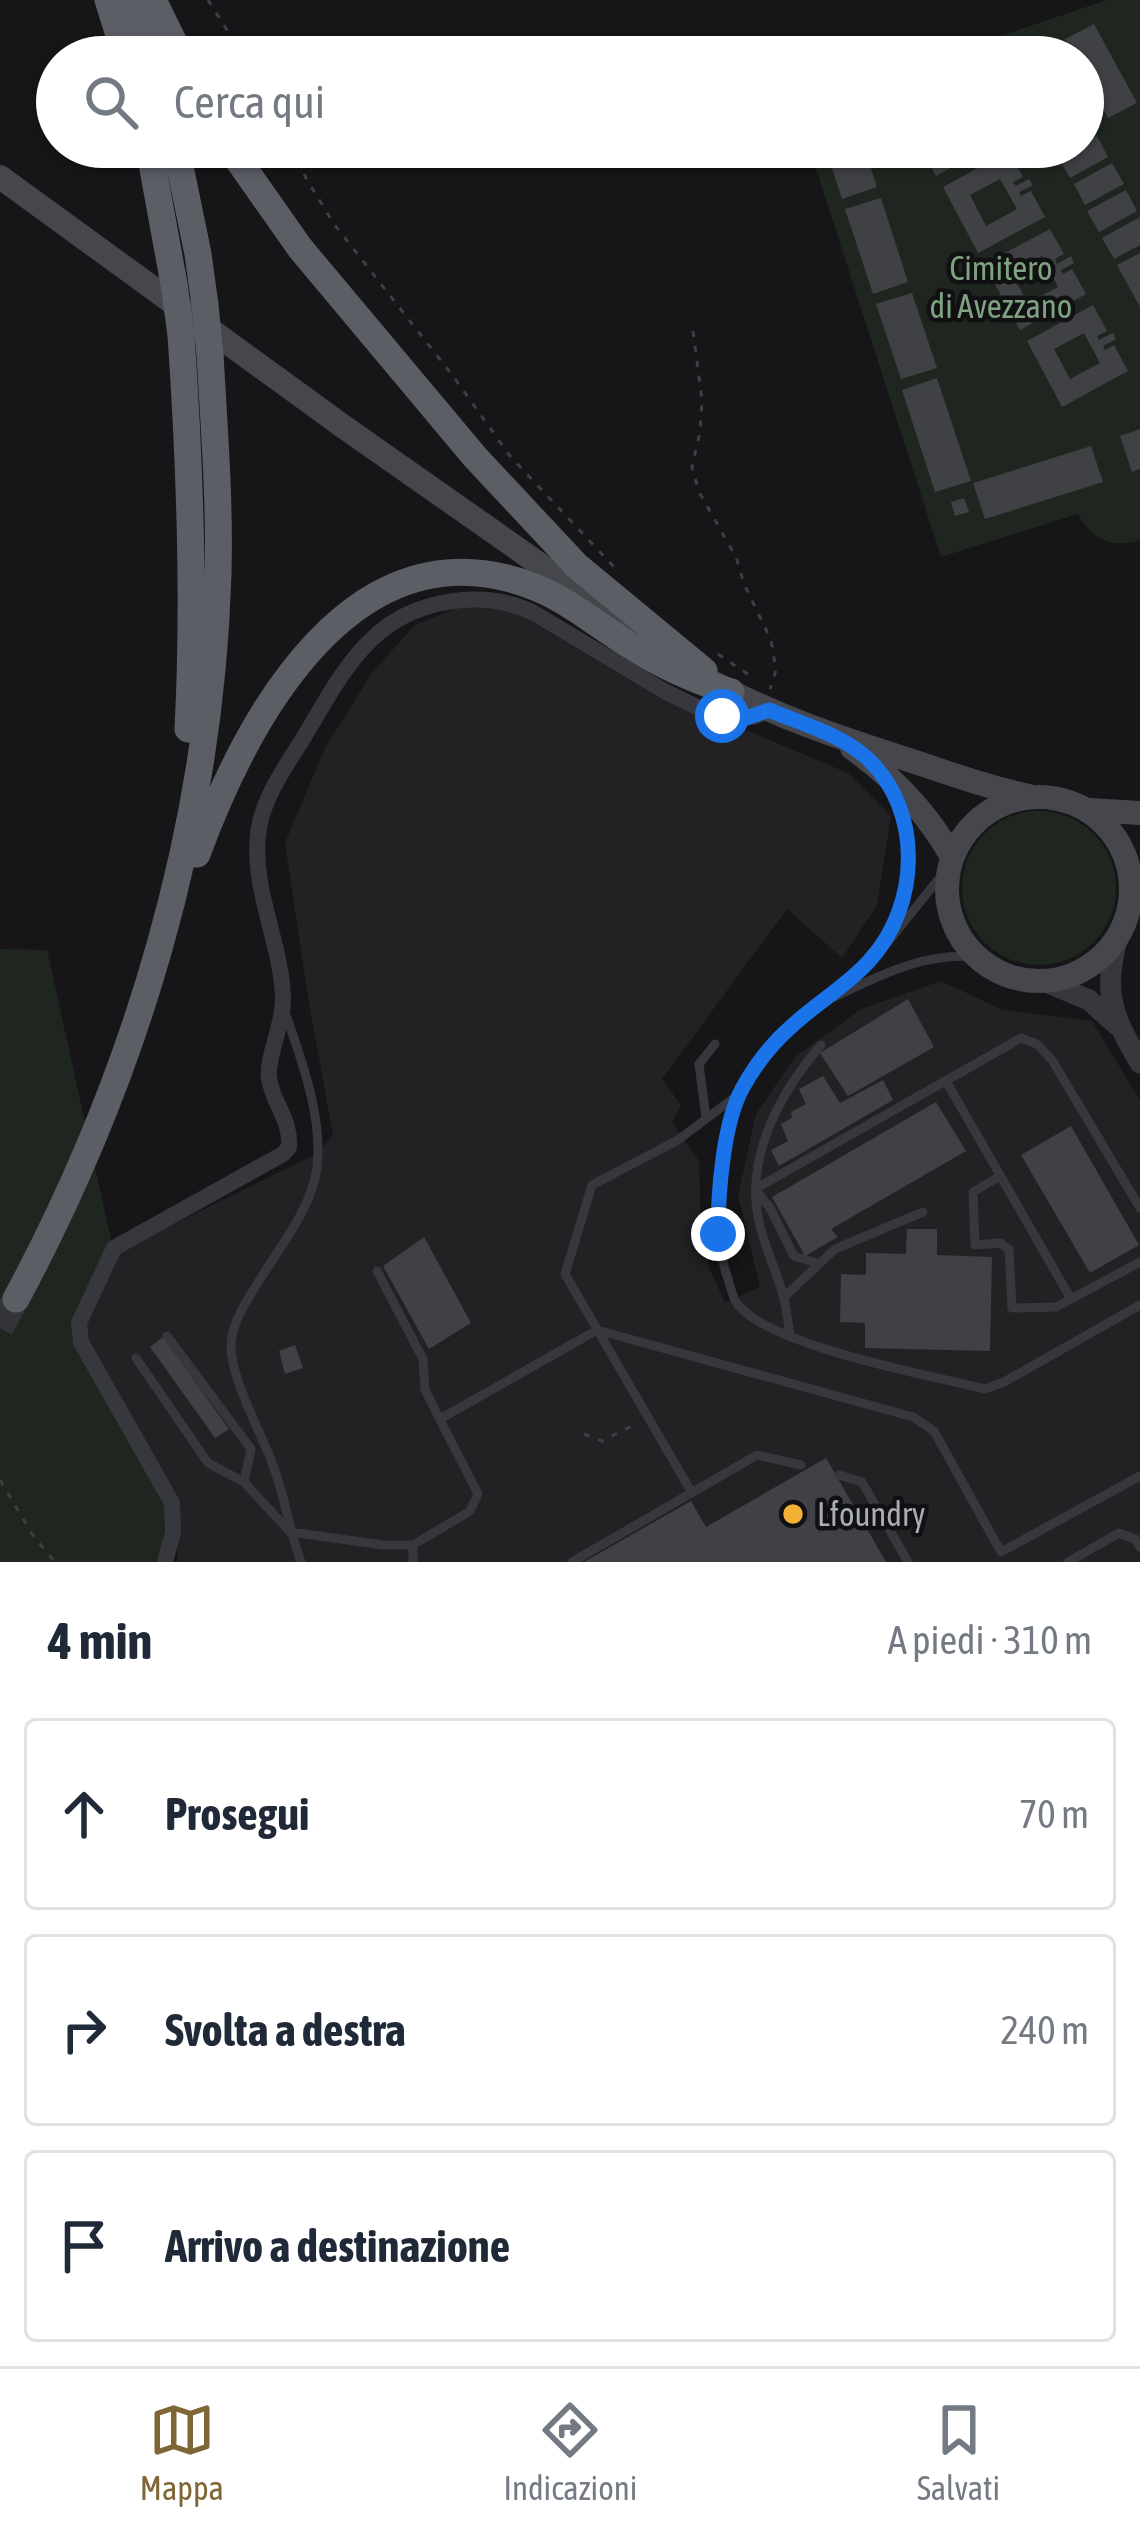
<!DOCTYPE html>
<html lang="it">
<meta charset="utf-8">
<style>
body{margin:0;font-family:"Asap Condensed",sans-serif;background:#f6f6f7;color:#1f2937}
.stop{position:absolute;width:36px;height:36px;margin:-27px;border:9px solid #1a73e8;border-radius:50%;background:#fff}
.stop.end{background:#1a73e8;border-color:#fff;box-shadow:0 3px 12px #0008}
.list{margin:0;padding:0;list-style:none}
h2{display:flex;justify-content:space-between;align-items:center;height:156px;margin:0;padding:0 48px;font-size:51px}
h2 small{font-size:39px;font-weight:400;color:#747a83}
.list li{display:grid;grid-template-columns:78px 1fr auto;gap:36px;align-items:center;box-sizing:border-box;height:192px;margin:0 24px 24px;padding:0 24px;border:3px solid #e0e1e3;border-radius:12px}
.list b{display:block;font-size:45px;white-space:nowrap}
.list em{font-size:39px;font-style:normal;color:#747a83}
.icon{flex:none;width:66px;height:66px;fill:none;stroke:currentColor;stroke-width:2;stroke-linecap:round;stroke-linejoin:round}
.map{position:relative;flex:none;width:1140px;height:1562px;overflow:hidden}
.search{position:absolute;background:#fff;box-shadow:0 3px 9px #0004;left:36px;right:36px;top:36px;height:132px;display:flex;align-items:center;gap:30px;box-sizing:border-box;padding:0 42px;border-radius:66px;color:#747a83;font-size:45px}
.sheet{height:804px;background:#fff}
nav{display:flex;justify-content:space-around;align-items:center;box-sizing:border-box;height:168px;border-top:3px solid #e0e1e3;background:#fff;font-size:33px;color:#747a83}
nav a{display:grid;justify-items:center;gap:6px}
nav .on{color:#7e6636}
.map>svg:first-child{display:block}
.built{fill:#222225}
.green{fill:#1e261f}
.building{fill:#404145;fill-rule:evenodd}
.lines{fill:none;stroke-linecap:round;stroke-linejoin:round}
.trunk-tunnel{stroke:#333438;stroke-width:27;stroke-dasharray:27 14;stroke-linecap:butt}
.path{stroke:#3d3f44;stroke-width:3;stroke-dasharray:6 9;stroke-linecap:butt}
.service{stroke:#37383d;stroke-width:9}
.minor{stroke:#37383d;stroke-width:16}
.tertiary{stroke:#37383d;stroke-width:21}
.secondary{stroke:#45474d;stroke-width:24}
.trunk{stroke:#5b5e65;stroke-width:27}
.trunk-bridge{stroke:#5b5e65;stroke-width:27}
.route{stroke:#1a73e8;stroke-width:15}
.poi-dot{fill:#f2b134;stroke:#111113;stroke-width:4.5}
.labels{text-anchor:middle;stroke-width:9;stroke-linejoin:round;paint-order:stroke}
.park-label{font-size:33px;fill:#7fa381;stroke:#111113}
.poi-label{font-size:33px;fill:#a8adb8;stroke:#111113;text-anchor:start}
</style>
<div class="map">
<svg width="1140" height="1562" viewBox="0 0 1140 1562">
<rect width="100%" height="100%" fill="#161618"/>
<!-- built -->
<path class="built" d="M473 602 532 613 706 713 848 773 891 816 877 905 842 958 787 909 662 1079 681 1105 672 1122 699 1161 701 1223 710 1269 725 1303 760 1287 738 1195 756 1114 795 1057 861 1009 941 981 1003 1010 1092 1021 1140 1100V1562H177L179 1503 82 1333 115 1253 316 1154 333 1135 308 997 285 843 325 748 372 673 415 625Z"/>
<!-- green -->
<path class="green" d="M1107 0H1140V540C1112 549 1091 539 1078 514L941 557 809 147H1083V57H938Z
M962 888a77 77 0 1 1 154 0a77 77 0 1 1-154 0Z
M0 949 47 950 111 1239 74 1318 72 1336 170 1506 158 1562H0Z"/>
<!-- building -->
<path class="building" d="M1094 24 1137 103 1108 118 1083 72V57H1075L1065 39Z
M1083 110 1094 129 1083 135Z
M1097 136 1108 157 1070 178 1058 157 1077 147H1083V144Z
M825 147H864L877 187 842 199Z
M921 147 944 148 989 147 936 176Z
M1009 151 1023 177 1013 182 1016 186 1029 179 1033 185 1019 192 1021 196 1031 191 1045 217 978 253 943 187ZM1000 179 1017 209 986 226 970 195Z
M1112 163 1124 184 1085 205 1074 184Z
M1126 190 1137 211 1099 232 1087 211Z
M881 198 908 282 873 294 845 209Z
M1140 217V245L1114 259 1102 238Z
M1050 229 1064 254 1055 259 1057 264 1071 256 1074 263 1061 270 1063 274 1072 269 1086 294 1020 330 984 264ZM1042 256 1058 287 1028 303 1011 273Z
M1140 253V307L1117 265Z
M912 293 937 368 901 379 876 304Z
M1093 305 1107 331 1097 336 1099 340 1113 333 1116 339 1103 346 1105 350 1114 345 1128 371 1062 407 1027 341ZM1084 333 1100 363 1070 379 1054 349Z
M937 378 971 481 935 492 902 390Z
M1140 429V469L1132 472 1120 436Z
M1091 446 1103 482 985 519 973 483Z
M964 498 969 512 955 516 951 502Z
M908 999 934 1047 848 1096 820 1053Z
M823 1076 840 1103 883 1080 893 1100 779 1166 771 1150 788 1141 781 1124 792 1118 791 1112 806 1104 799 1089Z
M936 1102 966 1151 831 1229 838 1237 805 1256 772 1197Z
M1071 1126 1139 1245 1090 1273 1021 1155Z
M907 1229H937V1255L992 1257 990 1351 865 1348V1323L840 1322 841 1274 866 1275V1253L906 1254Z
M424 1237 471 1323 429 1349 383 1266Z
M163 1337 229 1429 215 1438 150 1347Z
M295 1345 303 1368 285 1374 279 1351Z
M826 1458 886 1562H584L691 1501 706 1527Z"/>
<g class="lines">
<!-- trunk-tunnel -->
<path class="trunk-tunnel" d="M0 1328 16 1299"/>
<!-- path -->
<path class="path" d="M208 0 244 57
M291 147 307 180 334 224 453 376 510 456 614 567
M693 331 702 400 700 432 692 467 699 492 736 557 744 584 771 640 776 670 770 689
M718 654 755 679
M584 1434 602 1441 636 1424
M0 1480 32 1534 55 1562"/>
<!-- service -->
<path class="service" d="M882 942C910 895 919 844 892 794
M832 998C879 976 923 952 977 957
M285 1012C302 1061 328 1130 314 1182 305 1214 284 1242 266 1270 253 1291 232 1319 231 1344 230 1381 265 1438 276 1474 286 1503 290 1533 301 1562
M946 1081 1071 1299
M739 1096C723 1155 707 1216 727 1276 730 1284 732 1296 736 1302 763 1345 933 1376 985 1389L1004 1382 1140 1305
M706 1118 699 1064 715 1044
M1000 1176 973 1192 975 1245 1000 1243 1009 1249 1012 1308 1056 1307 1140 1262
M819 1264 794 1256 770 1208 755 1189 1021 1038 1037 1044 1052 1060 1140 1208
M377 1271 423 1359 425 1390 478 1494 470 1511 413 1545V1562
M784 1297 835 1249 923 1212
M167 1336 251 1449 244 1482
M790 1336C788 1324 787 1311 784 1299 778 1274 766 1251 760 1226 743 1160 779 1094 821 1045
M136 1358 208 1463 244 1482 290 1532 383 1545H413
M440 1419 597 1330 913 1417 934 1431 1001 1552 1140 1476
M839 1475 862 1482 908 1562
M692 1493 565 1274 592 1185 678 1140 739 1094 769 1048 884 947 949 866
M572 1562 757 1455 801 1465
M1068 1562 1119 1533 1135 1539 1140 1547"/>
<!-- minor -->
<path class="minor" d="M165 1562 173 1532 172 1503 81 1342 79 1323 114 1248 283 1154 289 1147C291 1118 272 1103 269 1078 266 1058 284 1024 283 997 281 943 252 889 258 835 261 800 286 766 304 737 324 704 344 665 372 639 413 599 483 588 534 613L666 692 697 707 739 719 756 716 769 710"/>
<!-- tertiary -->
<path class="tertiary" d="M1118 936C1102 992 1112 1015 1140 1063
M1044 981 1089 1000 1118 1026"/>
<!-- secondary -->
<path class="secondary" d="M0 177 344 427 659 648
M714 683C775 716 840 738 906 759 949 773 989 788 1033 797
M852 748C894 778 927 812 952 857
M947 889a92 92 0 1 1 184 0a92 92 0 1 1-184 0Z
M1089 810 1140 813"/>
<!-- trunk -->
<path class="trunk" d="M108 0 126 57
M134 0 150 57
M153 0 181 57
M149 147 174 284
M176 147 198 254 205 305
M229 147 300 248 475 457 577 566 704 671
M181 335C190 466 195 597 188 729
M197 854C248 716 356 514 537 588 571 602 600 627 631 646 662 666 696 681 731 692
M16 1299C136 1076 211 826 218 573 220 500 214 427 210 354"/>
<!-- trunk-bridge -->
<path class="trunk-bridge" d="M174 284 181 335
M205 305 210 354"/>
</g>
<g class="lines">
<!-- route -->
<path class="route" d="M718 1234C718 1194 723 1124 742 1089 755 1065 772 1043 793 1025 818 1002 848 985 870 960 920 905 923 811 868 759 841 734 802 724 769 710L746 718 722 716"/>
</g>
<!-- markers -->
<circle class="poi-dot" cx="793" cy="1514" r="12"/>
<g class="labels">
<!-- park labels -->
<g class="park-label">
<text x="1001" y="280">Cimitero<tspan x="1001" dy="38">di Avezzano</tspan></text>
</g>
<!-- poi labels -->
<g class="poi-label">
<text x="817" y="1526">Lfoundry</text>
</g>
</g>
</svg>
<div class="stop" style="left:722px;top:716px"></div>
<div class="stop end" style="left:718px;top:1234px"></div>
<div class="search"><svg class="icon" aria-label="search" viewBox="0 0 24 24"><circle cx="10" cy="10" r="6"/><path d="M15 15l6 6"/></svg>Cerca qui</div>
</div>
<section class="sheet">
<h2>4 min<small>A piedi · 310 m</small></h2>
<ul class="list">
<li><svg class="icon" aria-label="ahead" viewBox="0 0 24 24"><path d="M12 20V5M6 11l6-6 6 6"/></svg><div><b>Prosegui</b></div><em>70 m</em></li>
<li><svg class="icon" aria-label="right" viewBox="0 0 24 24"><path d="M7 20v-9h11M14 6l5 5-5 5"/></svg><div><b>Svolta a destra</b></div><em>240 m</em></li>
<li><svg class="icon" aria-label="arrive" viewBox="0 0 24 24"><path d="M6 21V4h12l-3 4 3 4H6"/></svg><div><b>Arrivo a destinazione</b></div></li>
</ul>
</section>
<nav>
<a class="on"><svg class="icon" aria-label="map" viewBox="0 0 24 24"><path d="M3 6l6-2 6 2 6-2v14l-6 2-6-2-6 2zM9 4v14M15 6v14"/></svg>Mappa</a>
<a><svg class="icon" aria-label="directions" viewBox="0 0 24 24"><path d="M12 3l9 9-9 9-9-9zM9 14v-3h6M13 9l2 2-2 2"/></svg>Indicazioni</a>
<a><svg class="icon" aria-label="saved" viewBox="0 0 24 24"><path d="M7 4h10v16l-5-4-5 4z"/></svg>Salvati</a>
</nav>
